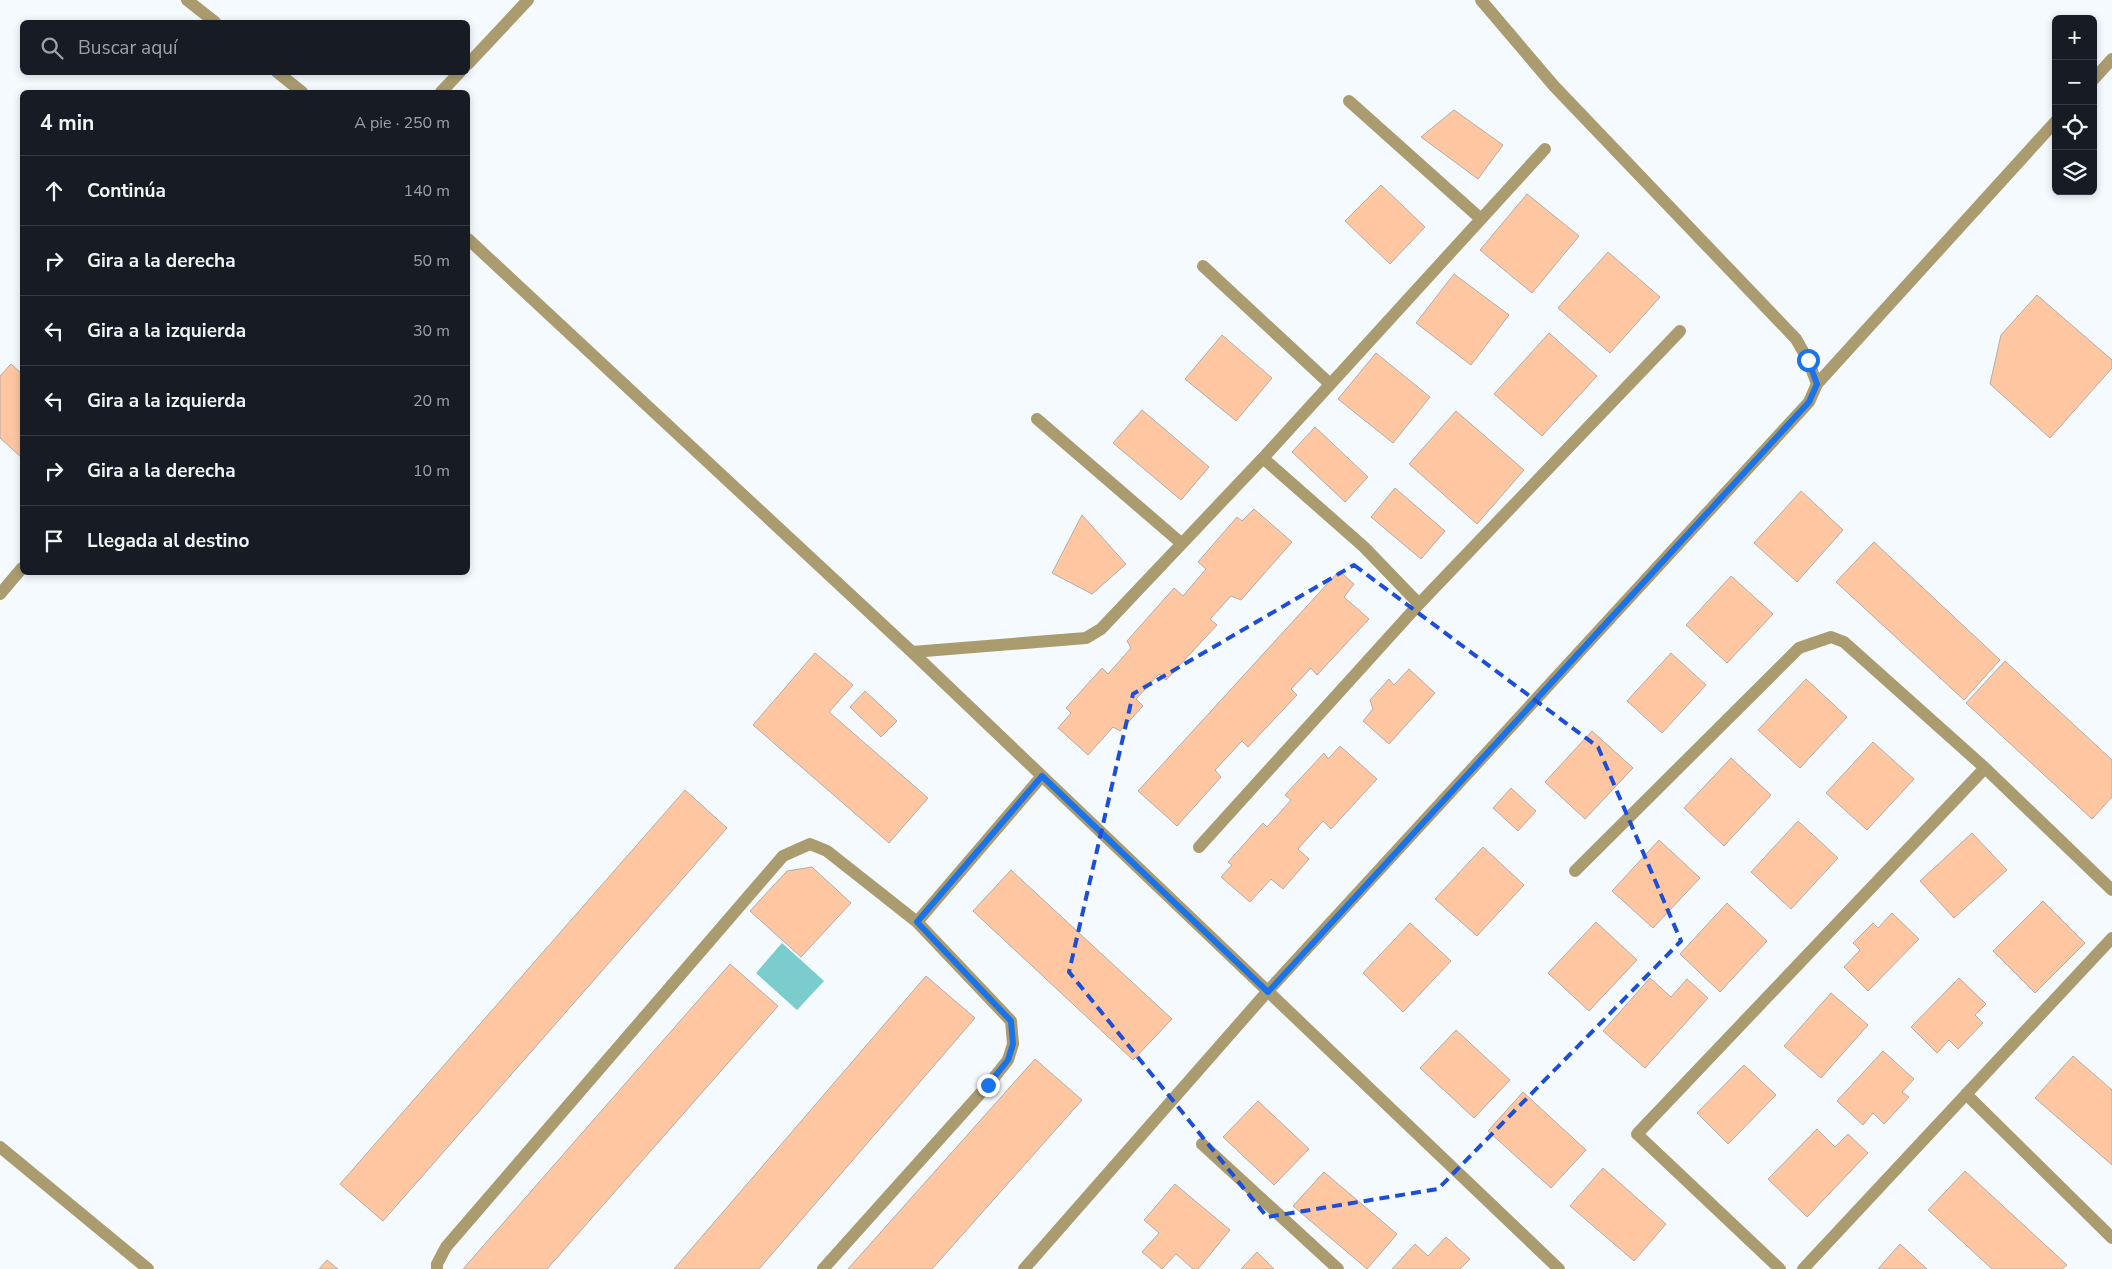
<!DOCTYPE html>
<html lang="es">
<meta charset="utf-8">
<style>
body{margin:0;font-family:"Nunito Sans",sans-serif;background:#242831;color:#f1f3f6}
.controls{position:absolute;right:15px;top:15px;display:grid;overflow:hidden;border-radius:8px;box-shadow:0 2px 8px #0003}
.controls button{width:45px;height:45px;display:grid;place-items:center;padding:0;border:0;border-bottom:1px solid #363941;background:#171b24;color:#f1f3f6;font:25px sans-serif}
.stop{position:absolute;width:15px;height:15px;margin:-11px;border:4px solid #1a73e8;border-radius:50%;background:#fff}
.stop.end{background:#1a73e8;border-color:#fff;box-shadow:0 1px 5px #0008}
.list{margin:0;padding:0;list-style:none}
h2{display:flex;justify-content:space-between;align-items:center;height:65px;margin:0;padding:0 20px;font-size:21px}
h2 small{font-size:16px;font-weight:400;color:#9ea1a6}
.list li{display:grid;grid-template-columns:32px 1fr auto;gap:15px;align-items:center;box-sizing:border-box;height:70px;padding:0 20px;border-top:1px solid #363941}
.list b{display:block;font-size:19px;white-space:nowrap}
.list em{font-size:16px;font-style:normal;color:#9ea1a6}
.icon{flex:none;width:28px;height:28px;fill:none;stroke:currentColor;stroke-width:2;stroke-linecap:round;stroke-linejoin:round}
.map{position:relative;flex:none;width:2112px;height:1269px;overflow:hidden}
.search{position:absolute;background:#171b24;box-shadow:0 2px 8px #0003;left:20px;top:20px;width:450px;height:55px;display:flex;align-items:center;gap:12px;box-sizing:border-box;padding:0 18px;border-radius:8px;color:#9ea1a6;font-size:19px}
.panel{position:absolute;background:#171b24;box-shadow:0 2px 8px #0003;left:20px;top:90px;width:450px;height:485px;border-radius:8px}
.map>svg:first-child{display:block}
.water{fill:#7bcdcd}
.building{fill:#fec7a2;stroke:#b3aca8}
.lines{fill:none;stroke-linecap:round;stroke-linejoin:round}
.minor{stroke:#ab9c70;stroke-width:12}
.route{stroke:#1a73e8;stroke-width:6}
.marked{fill:none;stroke:#1d4ed8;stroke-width:4;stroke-dasharray:10 6;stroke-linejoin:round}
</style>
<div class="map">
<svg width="2112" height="1269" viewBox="0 0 2112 1269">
<rect width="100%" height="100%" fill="#f5faff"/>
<!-- water -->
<path class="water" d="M782 943 824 981 797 1010 756 973Z"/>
<!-- building -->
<path class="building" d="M1454 110 1503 145 1478 179 1421 137Z
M1381 185 1425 227 1390 264 1345 221Z
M1527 194 1579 236 1532 293 1480 250Z
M1608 252 1660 297 1610 353 1558 308Z
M1454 274 1509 315 1471 365 1416 323Z
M2037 295 2112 360V368L2050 438 1990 384 2001 335Z
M1549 333 1597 376 1542 436 1494 394Z
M1222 335 1272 378 1236 421 1185 379Z
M1376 353 1430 397 1393 443 1338 399Z
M11 364 22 374V458L0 438V376Z
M1142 410 1209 467 1181 500 1113 443Z
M1456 411 1524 470 1477 524 1409 464Z
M1315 427 1368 477 1345 502 1292 452Z
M1395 488 1445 531 1421 559 1371 517Z
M1801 491 1843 530 1797 582 1754 543Z
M1254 509 1292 542 1241 600 1231 596 1210 619 1217 625 1166 680 1159 674 1136 699 1143 706 1120 731 1113 727 1088 755 1058 728 1071 713 1066 708 1102 668 1108 674 1131 648 1127 641 1174 588 1183 596 1206 569 1198 562 1237 517 1242 521Z
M1082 515 1126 564 1092 594 1052 573Z
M1874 542 2000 660 1964 700 1836 582Z
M1339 571 1354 584 1344 597 1369 619 1317 675 1311 668 1291 689 1297 695 1248 747 1242 741 1215 770 1221 777 1177 826 1138 791Z
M1731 576 1773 614 1727 663 1686 625Z
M815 653 853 685 829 712 928 798 889 843 753 725Z
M1671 653 1706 685 1662 733 1627 701Z
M2005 661 2112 760V797L2092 819 1966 703Z
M1409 669 1435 693 1389 744 1363 721 1373 709 1370 700 1389 679 1394 685Z
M1806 679 1847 717 1800 768 1758 730Z
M865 691 897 721 881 737 850 707Z
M1592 731 1633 768 1585 819 1545 782Z
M1873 742 1914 779 1867 830 1826 793Z
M1340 746 1377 779 1331 829 1323 821 1298 849 1309 859 1283 889 1271 879 1250 902 1221 877 1232 865 1228 862 1263 823 1267 827 1291 800 1285 795 1324 753 1328 759Z
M1731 758 1771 795 1724 846 1684 808Z
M1511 788 1536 811 1518 831 1493 808Z
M685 790 727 828 383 1221 340 1184Z
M1798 821 1838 858 1791 909 1751 872Z
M1972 833 2007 870 1954 918 1920 881Z
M1659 840 1700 878 1653 928 1612 891Z
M1483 847 1524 885 1477 936 1435 899Z
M812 867 851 903 801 957 750 911 787 871Z
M1011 870 1172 1019 1133 1060 973 911Z
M2043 901 2085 943 2035 993 1993 951Z
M1727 903 1767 941 1720 992 1680 954Z
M1892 913 1919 939 1868 991 1844 967 1860 950 1853 943 1873 923 1878 928Z
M1596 922 1637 960 1589 1011 1548 973Z
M1410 923 1451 961 1403 1012 1363 973Z
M730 964 778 1006 547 1269H463Z
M926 976 975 1018 759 1269H674Z
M1650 978 1671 997 1687 979 1708 998 1645 1068 1603 1031Z
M1959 978 1986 1004 1975 1015 1983 1023 1958 1049 1949 1040 1937 1053 1911 1027Z
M1831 993 1868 1025 1821 1078 1784 1046Z
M1456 1030 1510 1080 1474 1118 1420 1068Z
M1883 1051 1914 1079 1902 1092 1909 1097 1884 1124 1873 1113 1863 1125 1837 1101Z
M2073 1056 2112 1090V1165L2035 1098Z
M1035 1059 1082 1100 932 1269H848Z
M1744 1065 1776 1095 1728 1144 1697 1113Z
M1523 1092 1586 1150 1551 1188 1488 1131Z
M1258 1101 1309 1149 1274 1185 1223 1137Z
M1817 1129 1835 1147 1848 1134 1868 1153 1807 1217 1768 1179Z
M1603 1168 1666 1224 1634 1261 1570 1206Z
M1965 1171 2067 1265 2062 1269H1992L1928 1210Z
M1324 1172 1397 1234 1367 1269 1293 1206Z
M1175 1184 1230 1230 1198 1269H1193L1176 1254 1162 1269 1142 1252 1159 1233 1144 1220Z
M1446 1237 1470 1259 1460 1269H1392L1415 1244 1428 1256Z
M1900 1244 1927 1269H1878Z
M1257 1252 1274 1269H1241Z
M327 1260 338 1269H319Z"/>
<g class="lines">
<!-- minor -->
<path class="minor" d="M187 0 215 22
M468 64 528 0
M277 72 302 92
M2093 80 2112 59
M441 92 460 72
M1349 101 1481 219
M468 239 912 652 1559 1269
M1203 266 1330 384
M1817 384 2056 121
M1037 419 1181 543
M1263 458 1545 149
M0 594 22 568
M912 652 1086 638 1101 629 1263 458 1364 547 1419 604
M1199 847 1419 604 1680 331
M1575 871 1799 648 1831 637 1844 642 1985 768 2112 890
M917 922 1042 776
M1966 1094 2112 1238
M1202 1144 1338 1269
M0 1147 148 1269
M437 1269V1264L446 1247 783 856 810 844 827 851 917 922 1011 1021 1013 1044 1008 1060 988 1085 823 1269
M1024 1269 1267 992 1809 402 1817 384 1808 360 1796 339 1554 86 1481 0
M1780 1269 1637 1134 1985 768
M1803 1269 2112 938"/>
</g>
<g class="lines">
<!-- route -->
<path class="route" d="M988 1085 1008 1060 1013 1044 1011 1021 917 922 1042 776 1268 992 1809 402 1817 384 1808 360"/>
</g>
<!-- marked area -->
<path class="marked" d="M1354 565 1598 747 1681 941 1438 1189 1267 1217 1069 972 1133 694Z"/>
</svg>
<div class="controls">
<button>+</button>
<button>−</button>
<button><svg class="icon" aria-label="locate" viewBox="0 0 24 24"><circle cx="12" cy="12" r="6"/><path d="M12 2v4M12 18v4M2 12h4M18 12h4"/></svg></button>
<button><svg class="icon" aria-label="layers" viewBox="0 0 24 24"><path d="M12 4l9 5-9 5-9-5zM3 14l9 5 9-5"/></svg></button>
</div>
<div class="stop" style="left:1808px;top:360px"></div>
<div class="stop end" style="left:988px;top:1085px"></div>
<div class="search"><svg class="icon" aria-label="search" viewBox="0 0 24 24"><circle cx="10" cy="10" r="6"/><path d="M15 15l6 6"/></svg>Buscar aquí</div>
<section class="panel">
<h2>4 min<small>A pie · 250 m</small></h2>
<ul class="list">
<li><svg class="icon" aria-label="ahead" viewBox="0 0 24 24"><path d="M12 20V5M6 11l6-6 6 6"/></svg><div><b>Continúa</b></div><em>140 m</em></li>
<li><svg class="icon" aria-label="right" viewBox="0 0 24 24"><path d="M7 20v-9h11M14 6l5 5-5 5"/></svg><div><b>Gira a la derecha</b></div><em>50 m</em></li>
<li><svg class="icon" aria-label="left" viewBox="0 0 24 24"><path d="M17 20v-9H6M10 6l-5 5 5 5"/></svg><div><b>Gira a la izquierda</b></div><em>30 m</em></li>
<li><svg class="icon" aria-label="left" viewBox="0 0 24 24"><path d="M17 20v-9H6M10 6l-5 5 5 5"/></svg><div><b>Gira a la izquierda</b></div><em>20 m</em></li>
<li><svg class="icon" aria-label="right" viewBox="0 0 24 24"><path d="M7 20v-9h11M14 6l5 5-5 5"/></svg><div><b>Gira a la derecha</b></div><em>10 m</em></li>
<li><svg class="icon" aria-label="arrive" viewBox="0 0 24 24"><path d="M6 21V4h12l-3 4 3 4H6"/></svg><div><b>Llegada al destino</b></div></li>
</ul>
</section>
</div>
